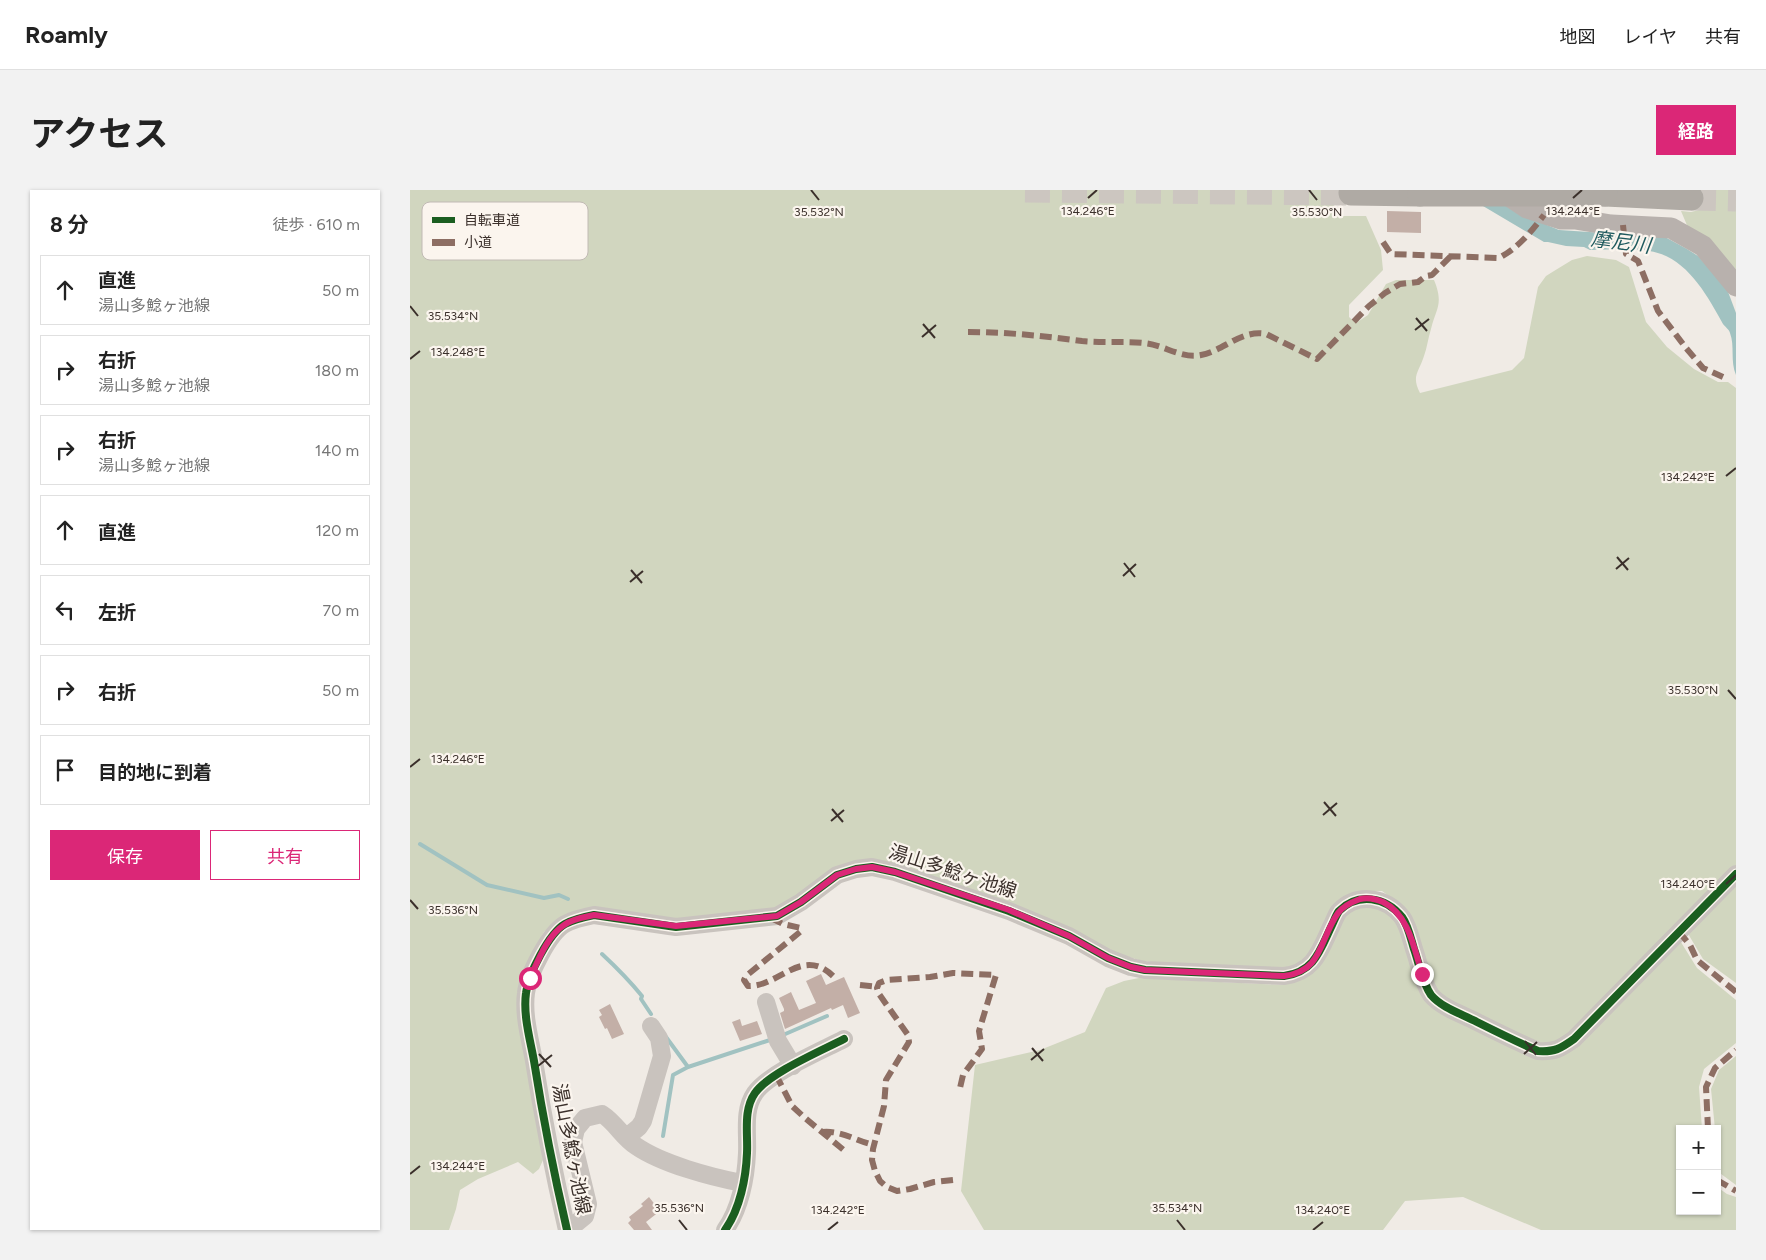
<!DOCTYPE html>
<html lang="ja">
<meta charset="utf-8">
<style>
body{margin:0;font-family:Figtree,"Noto Sans JP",sans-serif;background:#f2f2f2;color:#222}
.controls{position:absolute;right:15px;bottom:15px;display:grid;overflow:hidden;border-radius:0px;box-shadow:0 1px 4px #0004}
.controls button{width:45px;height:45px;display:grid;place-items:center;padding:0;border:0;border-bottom:1px solid #e0e0e0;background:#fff;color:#222;font:25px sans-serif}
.stop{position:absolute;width:15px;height:15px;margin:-11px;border:4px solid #db2777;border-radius:50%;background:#fff}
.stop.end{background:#db2777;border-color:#fff;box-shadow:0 1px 5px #0008}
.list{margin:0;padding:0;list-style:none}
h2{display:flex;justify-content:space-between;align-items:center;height:65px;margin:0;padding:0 20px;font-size:21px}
h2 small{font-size:16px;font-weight:400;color:#767676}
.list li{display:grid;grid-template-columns:32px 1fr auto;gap:15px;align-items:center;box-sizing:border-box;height:70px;margin:0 10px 10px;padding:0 10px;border:1px solid #e0e0e0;border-radius:0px}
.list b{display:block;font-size:19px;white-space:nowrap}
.list p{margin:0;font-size:16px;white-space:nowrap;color:#767676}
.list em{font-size:16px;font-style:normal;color:#767676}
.actions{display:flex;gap:10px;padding:15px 20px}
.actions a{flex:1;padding:11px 0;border:1px solid #db2777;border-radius:0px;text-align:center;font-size:18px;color:#db2777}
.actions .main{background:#db2777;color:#fff}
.icon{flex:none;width:28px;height:28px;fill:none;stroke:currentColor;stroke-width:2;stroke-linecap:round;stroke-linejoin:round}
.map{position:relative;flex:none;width:1326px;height:1040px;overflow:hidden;border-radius:0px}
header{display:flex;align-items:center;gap:30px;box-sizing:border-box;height:70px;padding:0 25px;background:#fff;border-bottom:1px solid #e0e0e0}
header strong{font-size:24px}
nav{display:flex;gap:28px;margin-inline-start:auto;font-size:18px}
.intro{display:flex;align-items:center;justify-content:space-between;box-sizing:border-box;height:120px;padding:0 30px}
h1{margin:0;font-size:35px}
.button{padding:12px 22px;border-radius:0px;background:#db2777;color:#fff;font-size:18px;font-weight:700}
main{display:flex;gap:30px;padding:0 30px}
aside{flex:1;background:#fff;border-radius:0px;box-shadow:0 1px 4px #0004}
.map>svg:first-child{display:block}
.green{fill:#d1d6bf}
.water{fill:#a1c2c1}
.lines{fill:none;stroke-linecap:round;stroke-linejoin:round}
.stream{stroke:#a1c2c1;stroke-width:4}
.building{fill:#c3afa7}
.highway-tunnel{stroke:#ccc6c0;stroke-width:25;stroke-dasharray:25 12;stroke-linecap:butt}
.minor{stroke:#c9c3be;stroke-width:18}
.major{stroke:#b8b1ad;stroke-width:21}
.highway{stroke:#afaaa4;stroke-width:25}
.highway-bridge{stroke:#afaaa4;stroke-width:25}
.quiet{stroke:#8d6e63;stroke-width:6;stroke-dasharray:12 6;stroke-linecap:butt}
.cycleway-casing{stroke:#fbf5ee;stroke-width:11}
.cycleway{stroke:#1b5e20;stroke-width:8}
.route{stroke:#db2777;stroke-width:6}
.ticks{fill:none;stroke:#3b302b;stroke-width:2}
.labels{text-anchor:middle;stroke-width:4.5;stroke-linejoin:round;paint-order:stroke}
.street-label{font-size:19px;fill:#3b302b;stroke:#fbf5ee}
.water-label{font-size:20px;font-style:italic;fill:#1f5a5e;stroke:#fbf5ee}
.key{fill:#fbf5ee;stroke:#c1bab4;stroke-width:1}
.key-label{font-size:14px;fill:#3b302b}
.ticks-label{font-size:12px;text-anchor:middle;fill:#3b302b;stroke:#fbf5ee;stroke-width:4.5;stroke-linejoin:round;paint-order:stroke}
</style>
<header>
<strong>Roamly</strong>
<nav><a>地図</a><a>レイヤ</a><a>共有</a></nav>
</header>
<div class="intro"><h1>アクセス</h1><a class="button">経路</a></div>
<main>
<aside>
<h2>8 分<small>徒歩 · 610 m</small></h2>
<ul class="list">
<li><svg class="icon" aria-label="ahead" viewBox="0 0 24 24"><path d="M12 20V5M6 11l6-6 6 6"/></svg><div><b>直進</b><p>湯山多鯰ヶ池線</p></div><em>50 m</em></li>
<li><svg class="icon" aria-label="right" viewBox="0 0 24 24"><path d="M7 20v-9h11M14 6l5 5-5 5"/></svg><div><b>右折</b><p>湯山多鯰ヶ池線</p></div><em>180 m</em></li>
<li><svg class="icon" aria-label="right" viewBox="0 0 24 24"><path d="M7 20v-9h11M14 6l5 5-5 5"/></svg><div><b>右折</b><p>湯山多鯰ヶ池線</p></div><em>140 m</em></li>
<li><svg class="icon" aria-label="ahead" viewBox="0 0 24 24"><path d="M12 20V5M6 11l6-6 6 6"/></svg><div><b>直進</b></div><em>120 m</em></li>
<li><svg class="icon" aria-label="left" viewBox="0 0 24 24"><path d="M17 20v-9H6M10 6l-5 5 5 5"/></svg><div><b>左折</b></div><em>70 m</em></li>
<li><svg class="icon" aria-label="right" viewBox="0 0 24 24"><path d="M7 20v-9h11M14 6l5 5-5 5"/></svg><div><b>右折</b></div><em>50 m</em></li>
<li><svg class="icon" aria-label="arrive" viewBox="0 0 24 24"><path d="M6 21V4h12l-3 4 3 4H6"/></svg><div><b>目的地に到着</b></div></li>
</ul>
<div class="actions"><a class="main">保存</a><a>共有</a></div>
</aside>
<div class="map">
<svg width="1326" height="1040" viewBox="0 0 1326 1040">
<rect width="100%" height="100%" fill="#f0ebe5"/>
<!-- green -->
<path class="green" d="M0 0H923L925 20 931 26H956L971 60 973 80 939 115V127L946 133 958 125 976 94 986 90H1024C1034 114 1026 118 1021 139 1018 148 1017 158 1014 166 1009 182 1001 186 1010 203L1102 180 1114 168 1128 97 1136 86 1144 81 1162 70 1177 66 1206 70 1219 77 1236 132 1257 157 1284 179 1308 192H1318L1326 198V677L1156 847 1132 857 1033 807 1020 791 987 712 972 701 945 702 932 708 902 762 887 777 805 778 732 771 709 764 660 739 478 673 361 722 269 729H150L134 742 123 764 114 790 133 970 129 979 123 984 108 972 68 989 50 1000 46 1019 39 1040H0Z
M1286 0H1326V85L1279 40 1271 21 1281 22 1289 20Z
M1326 694V793L1293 769 1277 742Z
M962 713 978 723 989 736 1006 790 1133 869 1269 749 1287 778 1326 810V853L1294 879 1289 897 1292 939H1270V1021H1307V997L1317 1004 1326 1007V1040H1131L1053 1007 995 1011 973 1040H574L551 1001 565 875 630 860 675 842 696 798 714 791 729 788 874 795 893 788 933 729 945 715Z
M1326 866V995L1307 981V939H1305L1301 899 1309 880Z"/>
<!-- water -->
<path class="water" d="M1076 0 1137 35 1149 40 1255 47 1277 59 1288 66 1317 99 1326 123V185C1320 171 1325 156 1320 143 1319 139 1315 137 1313 134 1297 105 1276 66 1239 61 1220 58 1199 60 1180 60L1174 57 1156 56 1138 52H1134L1073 16Z"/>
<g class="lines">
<!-- stream -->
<path class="stream" d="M10 654 77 695 134 708 149 705 158 709
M192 764C206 777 219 790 232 806L231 809 241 824
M373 845 417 826
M256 847 278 877
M253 946 263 885 278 877 363 849"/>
</g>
<!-- building -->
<path class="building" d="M977 21 1011 22V43L977 42Z
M411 784 416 795 434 787 450 823 438 828 433 815 422 820 421 818 375 839 370 823 374 821V819L369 808 381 802 389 820 406 813 396 791Z
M200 814 214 844 202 849 197 838 195 839 189 827 192 825 189 820Z
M330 829 332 836 347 831 352 844 330 851 322 832Z
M239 1007 250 1021 236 1032 242 1040H224L218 1033 221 1030 219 1027 233 1016 231 1014Z"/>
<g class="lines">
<!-- highway-tunnel -->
<path class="highway-tunnel" d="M615 0 941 3
M1281 8 1326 9"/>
<!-- minor -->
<path class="minor" d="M356 812 368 851 383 876
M217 947 229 937 233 931 252 866 249 848 241 836
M157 1040C144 984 133 928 124 871 120 849 113 825 116 803 118 785 139 743 155 734 164 729 174 727 184 725L266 737 367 726 391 712 427 685 446 679 462 677 485 682 599 721 659 746 698 768 721 777 735 780 874 786C905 782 910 760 922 735 924 731 926 725 929 721 948 702 976 707 992 727 998 735 1001 749 1004 759 1009 773 1012 792 1021 805 1032 818 1052 824 1067 832 1087 842 1107 852 1128 861 1145 862 1150 859 1164 849L1326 684
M158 1040 175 1026 178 1014 163 952 166 939 175 928 192 924C206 933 213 948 226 956 252 974 301 987 332 993
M315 1040C330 1019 336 988 337 963 338 943 333 920 345 903 359 883 411 861 434 849"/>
<!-- major -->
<path class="major" d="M1090 0 1117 18 1151 29H1165L1201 35 1261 38 1293 56 1326 96"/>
<!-- highway -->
<path class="highway" d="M941 3 1010 4
M1195 4 1281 8"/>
<!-- highway-bridge -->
<path class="highway-bridge" d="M1010 4H1195"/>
<!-- quiet -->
<path class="quiet" d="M1213 35 1216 64 1228 71 1248 121 1276 158 1293 178 1313 187
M973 52 981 64 1089 68C1109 57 1121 42 1134 25
M558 142C597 142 634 146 672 151 692 153 713 151 733 153 752 154 771 169 791 165 813 161 832 139 856 144L907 169 959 116 975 103 990 94 1008 92 1016 86 1022 85 1041 66
M361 728 373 734 391 738 390 742 336 786 334 790 338 796C369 797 392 756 423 786
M1269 742 1280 755 1287 770 1326 802
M450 795 468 797
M366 885 382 916 395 928 436 962
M1298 939 1296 897 1305 878 1326 860
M412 942C431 940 446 951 464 955
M543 990 524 992 500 999 487 1001 477 997 470 991 465 981 462 970 463 959 474 916 476 890 499 852 498 845 469 804 467 798 469 793 477 790 520 787 543 783 586 785 569 841 572 859 553 885 550 898
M1307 990 1326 1001"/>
<!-- cycleway casing -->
<g class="cycleway-casing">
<path id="cycleway" d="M157 1040C144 984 133 928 124 871 120 849 113 825 116 803 118 785 139 743 155 734 164 729 174 727 184 725L266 737 367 726 391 712 427 685 446 679 462 677 485 682 599 721 659 746 698 768 721 777 735 780 874 786C905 782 910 760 922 735 924 731 926 725 929 721 948 702 976 707 992 727 998 735 1001 749 1004 759 1009 773 1012 792 1021 805 1032 818 1052 824 1067 832 1087 842 1107 852 1128 861 1145 862 1150 859 1164 849L1326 684
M315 1040C330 1019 336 988 337 963 338 943 333 920 345 903 359 883 411 861 434 849"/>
</g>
<!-- cycleway -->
<use href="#cycleway" class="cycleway"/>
</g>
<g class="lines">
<!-- route -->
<path class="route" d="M120 788C128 771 137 746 154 735 162 729 174 727 184 725L266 736 367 726 391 712 427 685 446 679 462 677 485 682 599 720 659 746 698 768 721 777 735 780 874 786C913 781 909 750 928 723 933 716 942 712 950 709 958 707 966 709 973 712 999 725 1004 758 1012 784"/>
</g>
<!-- ticks -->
<path class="ticks" d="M401 0 409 10M899 0 907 10M678 8 687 0M1163 8 1172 0M0 116 8 126M1006 128 1017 141M513 134 525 148M1005 140 1019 129M512 147 526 135M0 169 10 161M1316 286 1326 278M1207 367 1218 380M714 373 725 387M1206 379 1219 368M221 380 232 393M713 386 726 374M220 392 233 381M1318 500 1326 509M0 577 10 569M914 612 926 626M422 619 433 632M913 625 927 613M421 631 434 620M1316 694 1326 685M0 710 8 719M1115 851 1126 865M622 858 633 871M129 864 141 877M1114 864 1127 852M621 870 634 859M128 876 142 865M0 984 10 976M269 1030 277 1040M767 1030 775 1040M418 1040 428 1032M903 1040 913 1032"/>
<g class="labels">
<!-- street labels -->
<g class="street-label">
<text transform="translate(543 681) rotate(18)" y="7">湯山多鯰ヶ池線</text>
<text transform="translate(162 959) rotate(79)" y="7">湯山多鯰ヶ池線</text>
</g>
<!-- water labels -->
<g class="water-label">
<text transform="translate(1211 52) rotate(7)" y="7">摩尼川</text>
</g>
</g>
<!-- legend -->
<rect x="12" y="12" width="166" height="58" rx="8" class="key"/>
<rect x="22" y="27" width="23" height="6" fill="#1b5e20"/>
<rect x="22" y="49" width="23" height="7" fill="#8d6e63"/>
<g class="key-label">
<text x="54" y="35">自転車道</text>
<text x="54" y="57">小道</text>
</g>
<g class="ticks-label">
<text x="678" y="25">134.246°E</text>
<text x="1163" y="25">134.244°E</text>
<text x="409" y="26">35.532°N</text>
<text x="907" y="26">35.530°N</text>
<text x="43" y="130">35.534°N</text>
<text x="48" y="166">134.248°E</text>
<text x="1278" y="291">134.242°E</text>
<text x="1283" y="504">35.530°N</text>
<text x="48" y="573">134.246°E</text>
<text x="1278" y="698">134.240°E</text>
<text x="43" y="724">35.536°N</text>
<text x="48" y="980">134.244°E</text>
<text x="269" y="1022">35.536°N</text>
<text x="767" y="1022">35.534°N</text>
<text x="428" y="1024">134.242°E</text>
<text x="913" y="1024">134.240°E</text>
</g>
</svg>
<div class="controls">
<button>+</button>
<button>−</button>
</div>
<div class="stop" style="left:120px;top:788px"></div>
<div class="stop end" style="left:1012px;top:784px"></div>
</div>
</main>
